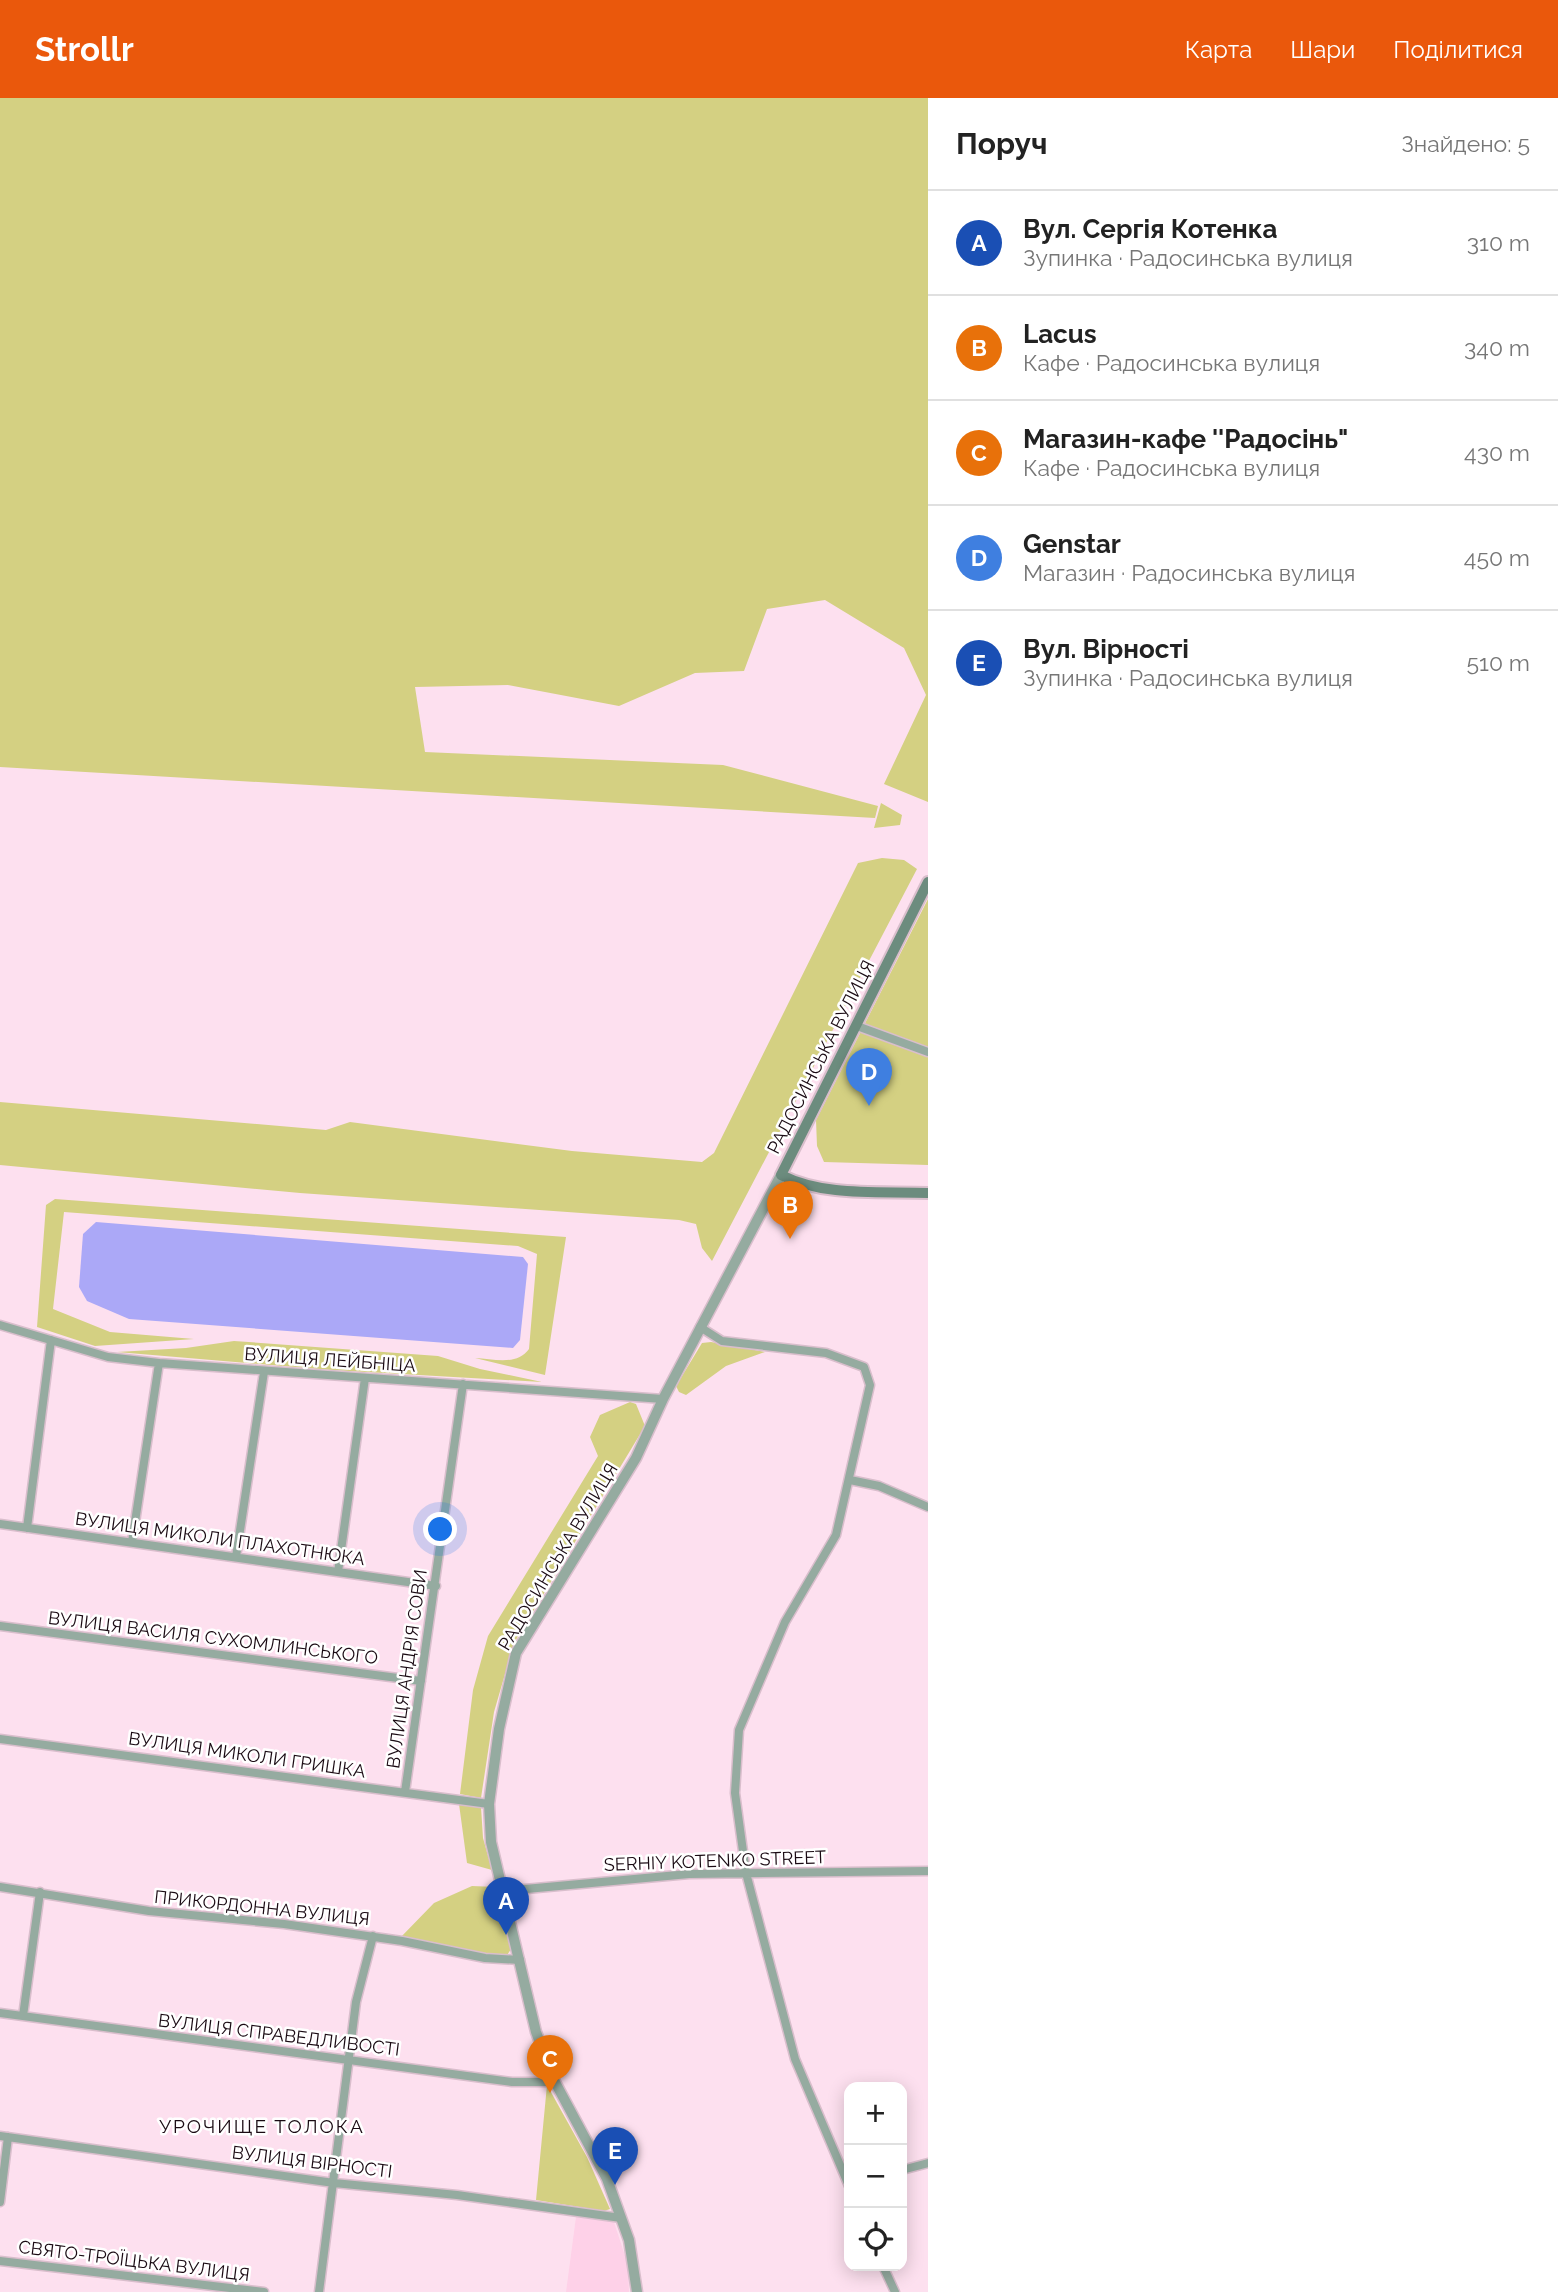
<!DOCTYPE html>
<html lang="uk">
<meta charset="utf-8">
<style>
body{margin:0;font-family:Raleway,sans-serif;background:#f6f6f6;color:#222}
.controls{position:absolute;right:21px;bottom:21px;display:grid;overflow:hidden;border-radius:14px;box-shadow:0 4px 18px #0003}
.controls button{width:63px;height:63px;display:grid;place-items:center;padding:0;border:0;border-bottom:2px solid #e0e0e0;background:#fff;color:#222;font:35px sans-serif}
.you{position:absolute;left:441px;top:1432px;width:24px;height:24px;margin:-18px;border:5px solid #fff;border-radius:50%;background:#1a73e8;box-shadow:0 0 0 10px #1a73e833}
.badge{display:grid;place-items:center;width:46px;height:46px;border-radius:50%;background:#ea580c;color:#fff;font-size:23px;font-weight:700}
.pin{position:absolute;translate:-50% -58px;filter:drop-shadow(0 2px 4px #0008)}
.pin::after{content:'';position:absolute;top:37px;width:24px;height:21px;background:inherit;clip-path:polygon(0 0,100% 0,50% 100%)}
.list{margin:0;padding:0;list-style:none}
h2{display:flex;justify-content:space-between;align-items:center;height:91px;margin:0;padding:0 28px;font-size:30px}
h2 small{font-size:23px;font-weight:400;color:#767676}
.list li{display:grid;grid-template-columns:46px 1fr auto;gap:21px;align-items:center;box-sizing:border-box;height:105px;padding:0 28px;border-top:2px solid #e0e0e0}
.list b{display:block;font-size:26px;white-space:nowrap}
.list p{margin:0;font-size:23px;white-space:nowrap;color:#767676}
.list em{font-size:23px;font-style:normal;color:#767676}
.icon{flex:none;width:38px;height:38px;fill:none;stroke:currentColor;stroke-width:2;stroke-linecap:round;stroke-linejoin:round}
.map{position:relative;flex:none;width:928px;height:2194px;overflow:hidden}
header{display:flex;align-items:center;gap:42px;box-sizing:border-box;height:98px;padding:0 35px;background:#ea580c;color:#fff}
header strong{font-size:33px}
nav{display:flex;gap:38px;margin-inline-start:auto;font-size:24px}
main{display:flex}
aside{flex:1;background:#fff}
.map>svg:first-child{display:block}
.built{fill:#fed1e8}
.green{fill:#d4d082}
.water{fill:#aba8f7}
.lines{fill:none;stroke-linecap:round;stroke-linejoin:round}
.minor-casing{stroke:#d9becc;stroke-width:11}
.tertiary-casing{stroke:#d9becc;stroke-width:13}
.secondary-casing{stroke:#d9becc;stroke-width:14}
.minor{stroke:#95aba0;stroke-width:8}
.tertiary{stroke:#95aba0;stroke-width:10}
.secondary{stroke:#6c8c7e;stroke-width:10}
.labels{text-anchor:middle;stroke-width:5;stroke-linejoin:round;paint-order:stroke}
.street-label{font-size:18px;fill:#1a0a13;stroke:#fff}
.neighbourhood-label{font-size:19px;letter-spacing:2px;fill:#1a0a13;stroke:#fff}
</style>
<header>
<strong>Strollr</strong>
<nav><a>Карта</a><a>Шари</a><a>Поділитися</a></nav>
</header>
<main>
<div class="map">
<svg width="928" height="2194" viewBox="0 0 928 2194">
<rect width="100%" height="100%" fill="#fde0ef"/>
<!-- built -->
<path class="built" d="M576 2119 614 2124 628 2167 629 2194H566Z"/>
<!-- green -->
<path class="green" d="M0 0H928V704L884 686 926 597 904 550 825 502 767 511 744 573 695 575 619 608 508 587 415 589 425 654 723 667 878 708 875 720 0 669Z
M881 705 902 717 900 727 874 730Z
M882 760 904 762 917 771 712 1163 702 1150 696 1126 679 1122 300 1095 0 1067V1004L326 1032 350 1024 572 1053 702 1064 714 1055 858 765Z
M928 801V1067L824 1064 817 1048 816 1022Z
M55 1101 566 1139 545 1277 475 1260C494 1261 517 1268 529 1251L537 1156 518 1148 64 1114 53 1211 110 1234 194 1241 95 1248 37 1229 46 1107Z
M234 1243 438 1258 480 1271 542 1284 332 1272 117 1254 186 1250Z
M711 1244 765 1254 726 1268 686 1297 679 1294 676 1288 702 1245Z
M630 1304 636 1306 645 1328 514 1545 494 1614 481 1700 460 1696 473 1592 488 1538 598 1358 590 1339 600 1317Z
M459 1706 481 1709 483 1740 492 1772 467 1765Z
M472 1788 496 1789 511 1851 506 1859 498 1860 400 1840 434 1805Z
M547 1987 587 2059 610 2111 604 2113 536 2102Z"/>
<!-- water -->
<path class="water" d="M96 1124 523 1159 528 1166 520 1242 513 1250 129 1221 87 1203 79 1189 83 1136Z"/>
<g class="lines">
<!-- minor casing -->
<g class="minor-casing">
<path id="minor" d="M857 928 928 954
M0 1227 108 1259 159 1265 663 1301
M700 1229 722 1243 826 1255 864 1269 870 1287 836 1437 785 1524 739 1632 735 1695 746 1775 795 1961 849 2088
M850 1382 879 1388 928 1409
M0 1426 436 1488
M27 1430 51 1242
M132 1444 159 1265
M236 1459 264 1274
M338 1474 365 1280
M0 1528 421 1583
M0 1641 489 1706
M405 1694 463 1286
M0 1789 149 1813 284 1826 402 1843 485 1860 520 1862
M504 1793 689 1776 928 1773
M0 1915 512 1984H555
M23 1918 40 1794
M0 2038 334 2085 457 2097 621 2120
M902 2072 928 2065
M0 2104 8 2039
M0 2163 264 2194
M883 2168 895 2194
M319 2194 356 1904 373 1838"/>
</g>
<!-- tertiary casing -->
<g class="tertiary-casing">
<path id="tertiary" d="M637 2194 629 2142 607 2081 555 1984 536 1934 491 1744 489 1706 499 1631 516 1555 636 1360 663 1301 781 1077"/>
</g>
<!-- secondary casing -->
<g class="secondary-casing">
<path id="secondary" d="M928 784 781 1077C824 1099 880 1093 928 1095"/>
</g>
<!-- minor -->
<use href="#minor" class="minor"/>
<!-- tertiary -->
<use href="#tertiary" class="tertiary"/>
<!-- secondary -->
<use href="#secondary" class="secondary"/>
</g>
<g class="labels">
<!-- street labels -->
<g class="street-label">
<text transform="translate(821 959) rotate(-63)" y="6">РАДОСИНСЬКА ВУЛИЦЯ</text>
<text transform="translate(330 1262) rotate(4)" y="6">ВУЛИЦЯ ЛЕЙБНІЦА</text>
<text transform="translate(220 1441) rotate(8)" y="6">ВУЛИЦЯ МИКОЛИ ПЛАХОТНЮКА</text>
<text transform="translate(558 1459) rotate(-59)" y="6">РАДОСИНСЬКА ВУЛИЦЯ</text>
<text transform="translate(213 1540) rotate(7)" y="6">ВУЛИЦЯ ВАСИЛЯ СУХОМЛИНСЬКОГО</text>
<text transform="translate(407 1571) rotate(-82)" y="6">ВУЛИЦЯ АНДРІЯ СОВИ</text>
<text transform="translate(247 1657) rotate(8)" y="6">ВУЛИЦЯ МИКОЛИ ГРИШКА</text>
<text transform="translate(715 1763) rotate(-2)" y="6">SERHIY KOTENKO STREET</text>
<text transform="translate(262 1810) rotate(6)" y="6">ПРИКОРДОННА ВУЛИЦЯ</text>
<text transform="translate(279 1937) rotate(7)" y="6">ВУЛИЦЯ СПРАВЕДЛИВОСТІ</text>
<text transform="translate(312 2064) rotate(7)" y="6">ВУЛИЦЯ ВІРНОСТІ</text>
<text transform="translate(134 2163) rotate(7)" y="6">СВЯТО-ТРОЇЦЬКА ВУЛИЦЯ</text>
</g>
<!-- neighbourhood labels -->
<g class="neighbourhood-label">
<text x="262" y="2035">УРОЧИЩЕ ТОЛОКА</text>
</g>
</g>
</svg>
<div class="controls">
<button>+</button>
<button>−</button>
<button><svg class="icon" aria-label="locate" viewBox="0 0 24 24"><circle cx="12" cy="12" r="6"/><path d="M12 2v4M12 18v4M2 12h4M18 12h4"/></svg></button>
</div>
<div class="you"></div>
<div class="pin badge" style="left:506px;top:1837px;background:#1a4fb4">A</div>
<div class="pin badge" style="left:790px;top:1141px;background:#e8710a">B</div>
<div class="pin badge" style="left:550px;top:1995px;background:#e8710a">C</div>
<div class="pin badge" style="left:869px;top:1008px;background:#3f7fe0">D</div>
<div class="pin badge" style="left:615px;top:2087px;background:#1a4fb4">E</div>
</div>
<aside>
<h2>Поруч<small>Знайдено: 5</small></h2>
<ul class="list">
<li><span class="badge" style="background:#1a4fb4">A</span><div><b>Вул. Сергія Котенка</b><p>Зупинка · Радосинська вулиця</p></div><em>310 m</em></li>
<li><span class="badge" style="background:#e8710a">B</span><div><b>Lacus</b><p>Кафе · Радосинська вулиця</p></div><em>340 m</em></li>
<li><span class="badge" style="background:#e8710a">C</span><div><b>Магазин-кафе ''Радосінь&quot;</b><p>Кафе · Радосинська вулиця</p></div><em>430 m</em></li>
<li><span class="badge" style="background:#3f7fe0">D</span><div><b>Genstar</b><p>Магазин · Радосинська вулиця</p></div><em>450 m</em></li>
<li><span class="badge" style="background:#1a4fb4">E</span><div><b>Вул. Вірності</b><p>Зупинка · Радосинська вулиця</p></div><em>510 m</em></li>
</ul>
</aside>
</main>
